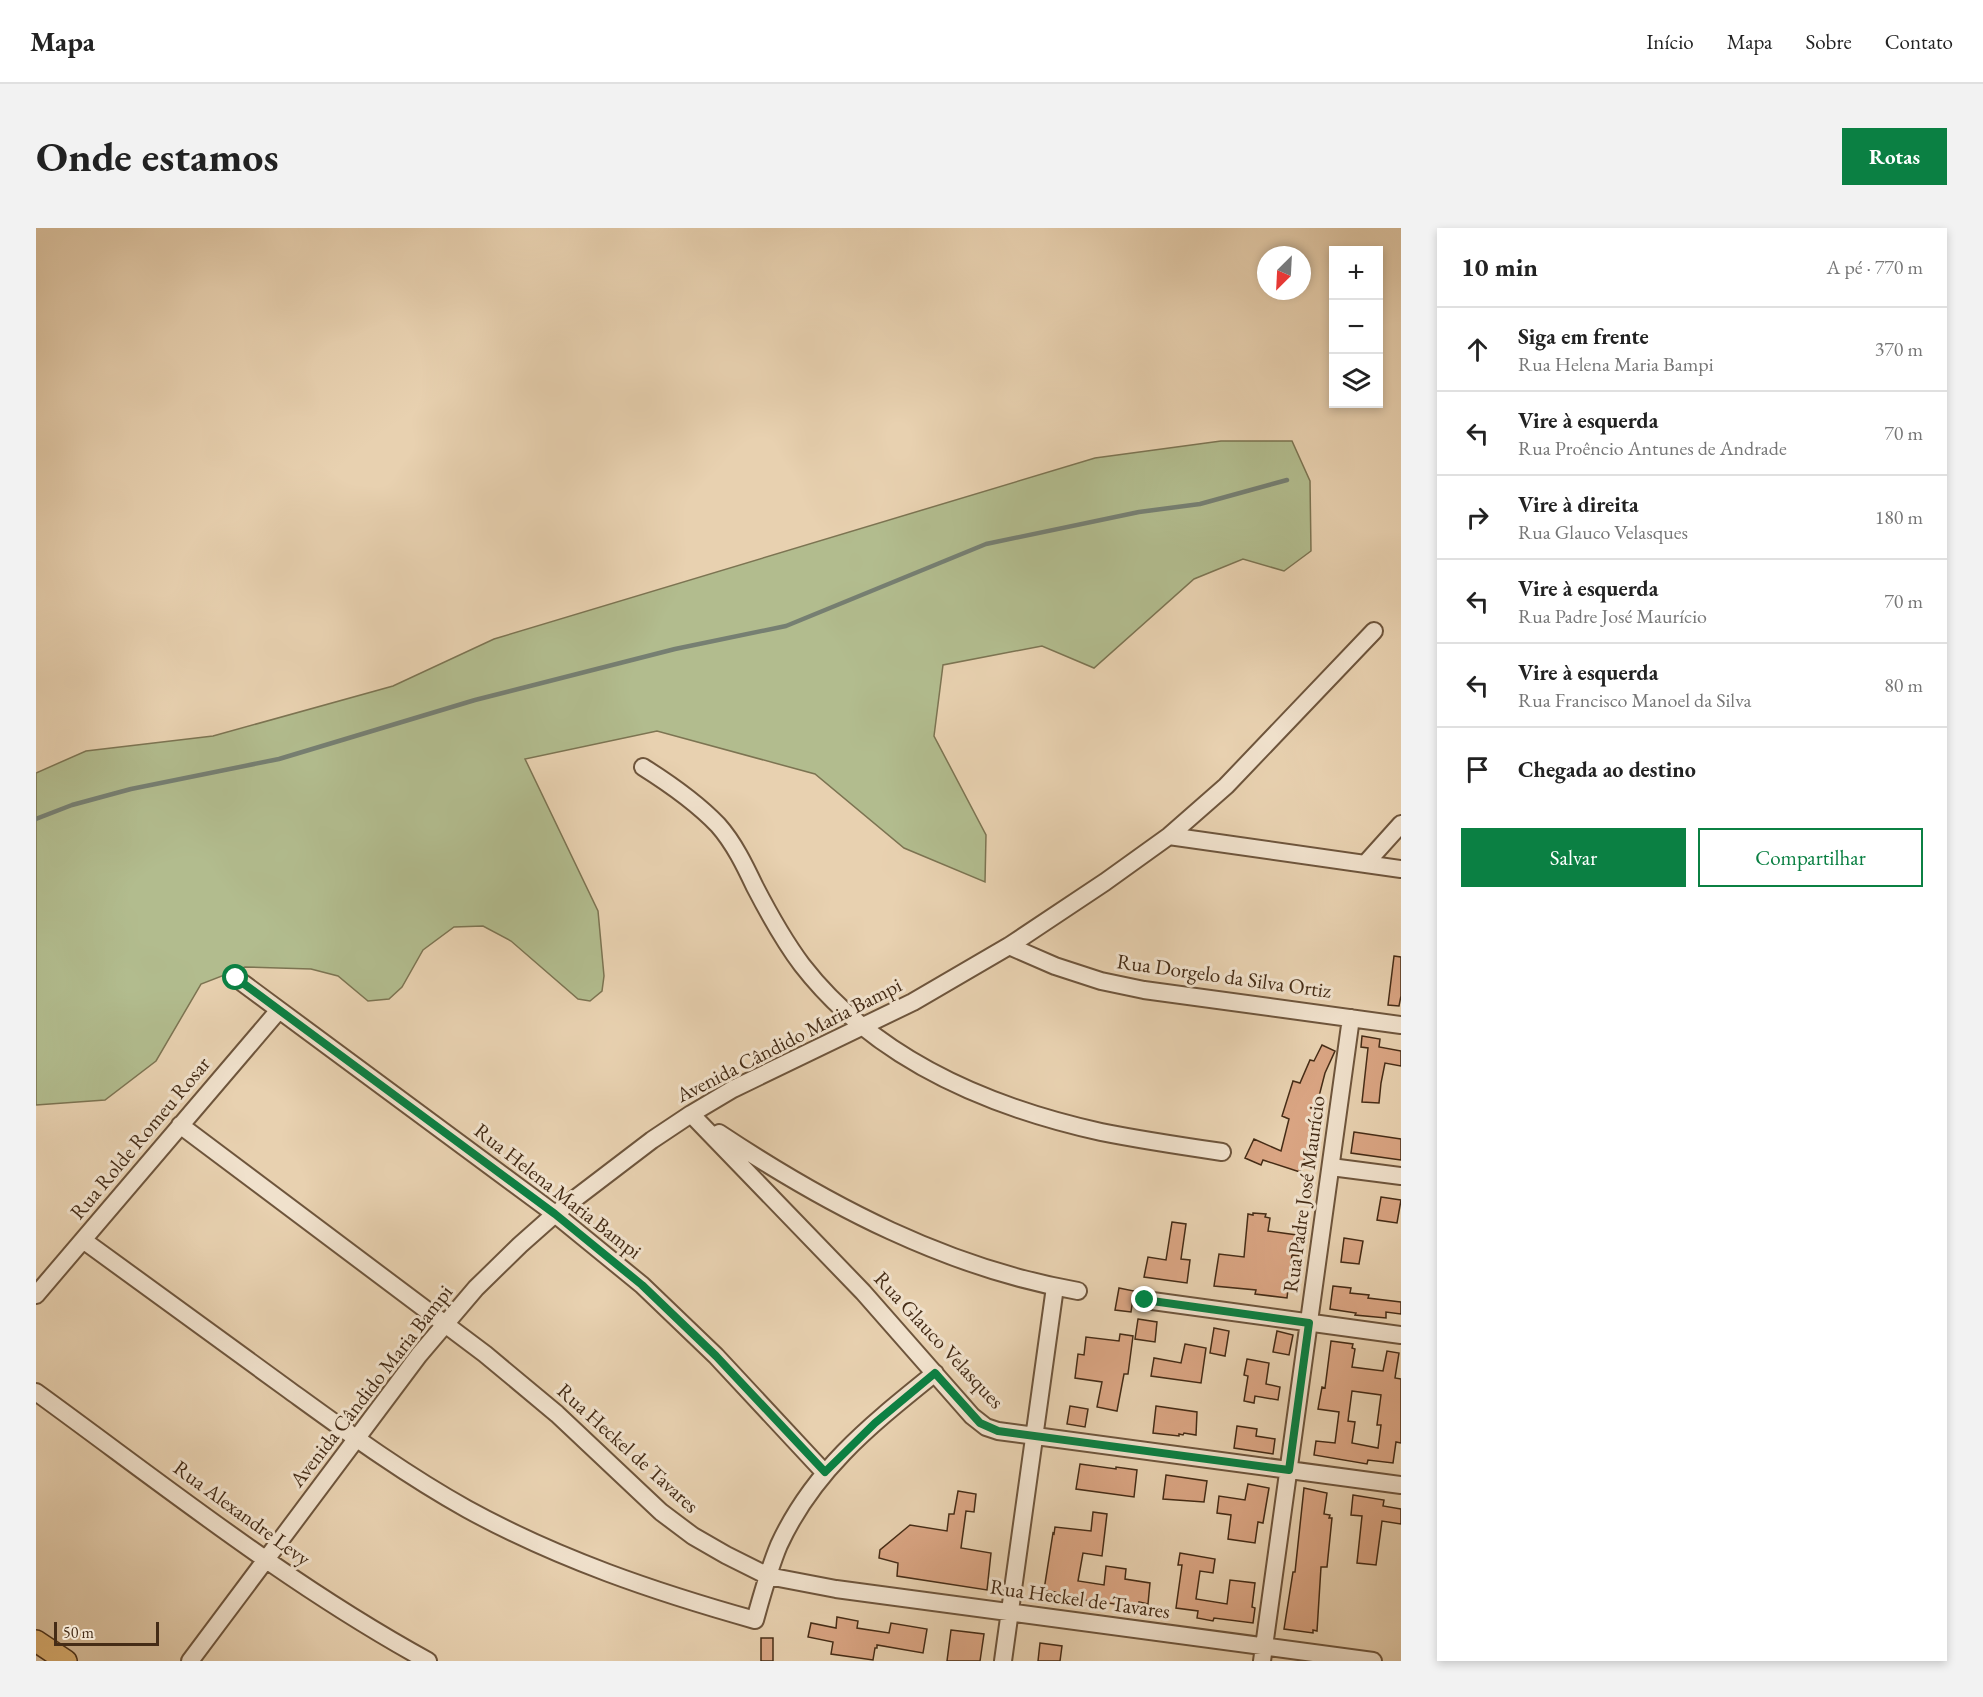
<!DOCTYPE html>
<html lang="pt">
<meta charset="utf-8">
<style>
body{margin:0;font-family:"EB Garamond",serif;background:#f2f2f2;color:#222}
.controls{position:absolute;right:18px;top:18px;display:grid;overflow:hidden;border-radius:0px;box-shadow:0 3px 9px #0003}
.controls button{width:54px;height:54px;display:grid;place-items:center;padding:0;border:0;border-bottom:2px solid #e0e0e0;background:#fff;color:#222;font:30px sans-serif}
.compass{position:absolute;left:1221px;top:18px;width:54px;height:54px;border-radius:50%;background:#fff;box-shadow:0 3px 9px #0003;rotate:204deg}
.scale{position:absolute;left:18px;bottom:15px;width:105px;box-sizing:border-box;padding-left:6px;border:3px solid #452c16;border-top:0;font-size:16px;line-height:21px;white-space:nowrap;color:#452c16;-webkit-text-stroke:4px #f0e1cc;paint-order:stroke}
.stop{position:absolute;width:18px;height:18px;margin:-14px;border:4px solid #0b8043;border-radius:50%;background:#fff}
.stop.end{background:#0b8043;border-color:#fff;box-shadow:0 2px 6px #0008}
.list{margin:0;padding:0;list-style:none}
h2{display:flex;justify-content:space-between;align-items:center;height:78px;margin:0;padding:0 24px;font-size:26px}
h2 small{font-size:20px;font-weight:400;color:#767676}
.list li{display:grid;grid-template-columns:39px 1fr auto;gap:18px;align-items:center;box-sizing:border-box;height:84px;padding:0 24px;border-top:2px solid #e0e0e0}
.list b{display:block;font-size:22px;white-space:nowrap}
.list p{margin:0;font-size:20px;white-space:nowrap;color:#767676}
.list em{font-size:20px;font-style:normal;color:#767676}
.actions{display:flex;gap:12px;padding:18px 24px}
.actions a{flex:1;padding:14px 0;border:2px solid #0b8043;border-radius:0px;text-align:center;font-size:21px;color:#0b8043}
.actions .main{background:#0b8043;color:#fff}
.icon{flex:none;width:33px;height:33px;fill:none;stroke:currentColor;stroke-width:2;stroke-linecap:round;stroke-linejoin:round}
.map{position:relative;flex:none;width:1365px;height:1433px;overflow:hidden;border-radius:0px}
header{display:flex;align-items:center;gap:36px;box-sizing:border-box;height:84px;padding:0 30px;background:#fff;border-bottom:2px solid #e0e0e0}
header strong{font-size:28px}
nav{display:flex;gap:33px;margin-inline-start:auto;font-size:21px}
.intro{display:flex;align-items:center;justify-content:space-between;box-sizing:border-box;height:144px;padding:0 36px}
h1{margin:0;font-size:42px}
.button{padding:15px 27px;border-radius:0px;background:#0b8043;color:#fff;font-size:21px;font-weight:700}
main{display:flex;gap:36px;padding:0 36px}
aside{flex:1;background:#fff;border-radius:0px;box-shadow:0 3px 9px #0003}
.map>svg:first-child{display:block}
.green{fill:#b2bc8e;stroke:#7c7452;stroke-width:1.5}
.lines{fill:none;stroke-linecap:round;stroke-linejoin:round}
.stream{stroke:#767f72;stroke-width:4.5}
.building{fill:#daa583;stroke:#452c16;stroke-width:1.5;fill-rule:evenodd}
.minor-casing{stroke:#6e553c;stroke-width:20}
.major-casing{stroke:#452c16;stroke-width:24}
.minor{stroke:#f0e1cc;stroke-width:16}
.major{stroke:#e4b878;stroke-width:21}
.route{stroke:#0b8043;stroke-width:8}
.labels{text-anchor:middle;stroke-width:6;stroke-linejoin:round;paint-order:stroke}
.street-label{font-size:21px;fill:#452c16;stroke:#f0e1cc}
</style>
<header>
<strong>Mapa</strong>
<nav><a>Início</a><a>Mapa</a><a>Sobre</a><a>Contato</a></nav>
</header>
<div class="intro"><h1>Onde estamos</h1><a class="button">Rotas</a></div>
<main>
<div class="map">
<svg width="1365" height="1433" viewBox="0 0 1365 1433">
<rect width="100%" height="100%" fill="#e8d1b0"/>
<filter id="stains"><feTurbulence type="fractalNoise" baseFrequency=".00333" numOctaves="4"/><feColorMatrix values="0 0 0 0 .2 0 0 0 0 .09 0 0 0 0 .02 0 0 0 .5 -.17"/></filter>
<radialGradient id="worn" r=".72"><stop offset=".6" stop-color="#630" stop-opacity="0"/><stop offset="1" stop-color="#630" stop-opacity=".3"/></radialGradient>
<!-- green -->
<path class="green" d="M1185 213H1256L1274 253 1275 323 1248 343 1207 331 1158 351 1058 440 1006 418 907 437 898 508 950 607 949 654 868 620 779 546 621 503 489 531 562 683 568 748 566 763 554 773 542 771 475 713 447 698 418 699 387 722 366 759 353 771 332 773 302 748 275 741 209 739 165 756 120 833 69 872 0 877V545L50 523 177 508 357 458 458 411 1059 230Z"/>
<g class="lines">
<!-- stream -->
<path class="stream" d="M0 591 36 577 95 561 243 531 439 472 639 421 750 398 950 316 1103 284 1164 276 1251 252"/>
</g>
<!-- building -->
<path class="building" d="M1358 728 1365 729V768L1363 778 1352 777Z
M1326 808 1344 811 1343 819 1365 823V838L1349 835 1345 855 1343 875 1326 874 1332 820 1325 819Z
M1286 817 1299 823 1289 845 1274 903 1278 904 1264 944 1227 932 1225 937 1209 930 1218 911 1245 923 1253 891 1246 888 1257 853 1264 855 1274 832 1278 833Z
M1318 904 1365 911V932L1315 925Z
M1345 969 1365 972 1361 995 1341 992Z
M1217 985 1230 986 1229 989 1234 990 1232 1003 1268 1008 1265 1028 1256 1027 1251 1070 1219 1066 1220 1062 1178 1058 1183 1026 1208 1029 1212 986 1217 987Z
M1136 994 1150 996 1145 1031 1154 1032 1151 1055 1108 1049 1112 1029 1130 1032Z
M1308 1010 1327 1013 1323 1036 1305 1034Z
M1297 1058 1315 1060 1314 1065 1333 1067 1332 1070 1365 1074V1086L1350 1084V1090L1319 1087 1320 1085 1294 1081Z
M1083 1060 1098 1063 1095 1084 1079 1082Z
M1102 1091 1121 1094 1119 1114 1099 1111Z
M1178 1100 1193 1103 1189 1128 1174 1125Z
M1241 1103 1257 1107 1253 1127 1237 1124Z
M1084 1106 1097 1108 1092 1146H1088L1081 1183 1061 1179 1066 1154 1039 1150 1042 1126 1048 1127 1050 1109 1083 1113Z
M1295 1113 1317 1116 1316 1120 1319 1121 1316 1139 1347 1143 1351 1123 1363 1125 1359 1150 1365 1151V1215L1360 1214 1357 1235 1332 1232 1331 1236 1278 1227 1280 1213 1299 1215 1303 1184 1282 1181 1286 1159 1289 1160ZM1316 1163 1345 1167 1341 1197H1345L1342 1220 1316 1215 1319 1194 1312 1193Z
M1149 1116 1170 1120 1165 1155 1115 1148 1118 1130 1145 1135Z
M1211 1131 1233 1135 1230 1156 1244 1159 1242 1172 1219 1168 1218 1175 1208 1173 1212 1148 1208 1147Z
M1034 1178 1052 1181 1049 1199 1031 1196Z
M1120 1178 1161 1184 1160 1207 1148 1205 1147 1207 1143 1206V1208L1117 1205Z
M1201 1198 1221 1201 1220 1208 1239 1211 1237 1226 1198 1220Z
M1044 1236 1080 1241V1239L1101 1242 1098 1269 1040 1261Z
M1130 1247 1171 1253 1168 1274 1127 1271Z
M1212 1256 1233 1260 1227 1295 1222 1294 1219 1315 1192 1311 1195 1287 1181 1285 1183 1268 1209 1272Z
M1268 1260 1291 1265 1288 1286 1294 1287 1293 1290H1296L1291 1339H1285L1281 1403 1277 1402V1405L1248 1401 1257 1344H1259Z
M922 1263 940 1266 938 1284 930 1283 925 1320 955 1325 951 1362 861 1348 862 1335 843 1330 844 1322 874 1297 911 1303 913 1286H918Z
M1317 1267 1348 1272 1347 1278 1365 1281V1296L1346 1293 1340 1337 1321 1335 1326 1288 1315 1287Z
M1057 1284 1071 1286 1066 1328 1047 1325 1042 1353 1068 1357 1070 1338 1090 1341 1089 1351 1114 1355 1112 1376 1103 1374 1102 1379 1041 1371V1374L1030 1372 1031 1366 1008 1362 1017 1305 1018 1306 1019 1299 1055 1303Z
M1144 1325 1179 1331 1177 1345 1164 1343 1160 1371 1191 1376 1194 1352 1219 1355 1216 1379 1219 1380 1217 1395 1178 1390 1177 1393 1161 1390 1162 1383 1140 1380 1146 1337H1142Z
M801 1389 822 1393 821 1400 853 1405 855 1395 891 1401 887 1425 841 1417V1420H839L837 1432 795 1426 797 1414 772 1409 775 1395 800 1400Z
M915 1402 948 1406 944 1433H911Z
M725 1410H737V1433H725Z
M1004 1415 1026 1418 1024 1433H1002Z"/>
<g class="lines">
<!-- minor casing -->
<g class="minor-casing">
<path id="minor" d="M607 539C634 556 660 574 682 597 698 615 709 638 719 659 733 686 748 713 766 737 838 830 952 879 1065 904 1105 912 1145 918 1186 924
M1133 608 1365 641
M1329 636 1365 596
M973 718 1019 738 1065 753 1108 762 1365 797
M200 750 519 986 606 1057 680 1128 788 1244
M655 886 827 1064 936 1188 950 1199 962 1203 1365 1257
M144 897 449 1126 521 1186 625 1284 657 1308 690 1327 732 1348 800 1361 1337 1433
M683 905C793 978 911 1040 1042 1063
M1295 939 1365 948
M47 1012C115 1062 184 1112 253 1162 311 1204 368 1246 431 1281 522 1331 619 1364 719 1392 726 1367 733 1341 743 1317 778 1241 836 1196 899 1145
M0 1067 243 782
M1109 1072 1365 1107
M0 1164C128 1257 253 1357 392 1433
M154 1433 383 1127 440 1060 484 1017 519 986 616 912 655 886 697 861 877 774 973 718 1069 654 1133 608 1190 558 1338 403
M967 1433 1019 1059
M1226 1433 1315 790"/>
</g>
<!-- major casing -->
<g class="major-casing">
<path id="major" d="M0 1413 30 1433"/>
</g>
<!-- minor -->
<use href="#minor" class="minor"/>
<!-- major -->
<use href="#major" class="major"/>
</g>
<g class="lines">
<!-- route -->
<path class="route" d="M200 750 519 986 606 1057 680 1128 789 1244 839 1195 899 1145 944 1195 962 1203 1253 1242 1273 1095 1109 1072"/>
</g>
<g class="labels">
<!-- street labels -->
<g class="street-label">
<text transform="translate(1188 748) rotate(8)" y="7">Rua Dorgelo da Silva Ortiz</text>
<text transform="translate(753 812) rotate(-27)" y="7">Avenida Cândido Maria Bampi</text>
<text transform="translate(104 910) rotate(-50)" y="7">Rua Rolde Romeu Rosar</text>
<text transform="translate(522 963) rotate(38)" y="7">Rua Helena Maria Bampi</text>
<text transform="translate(1268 966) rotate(-82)" y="7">Rua Padre José Maurício</text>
<text transform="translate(903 1112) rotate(47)" y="7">Rua Glauco Velasques</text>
<text transform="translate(335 1158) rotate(-52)" y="7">Avenida Cândido Maria Bampi</text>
<text transform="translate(592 1220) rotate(42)" y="7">Rua Heckel de Tavares</text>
<text transform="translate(206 1285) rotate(36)" y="7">Rua Alexandre Levy</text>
<text transform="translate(1044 1371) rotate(8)" y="7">Rua Heckel de Tavares</text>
</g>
</g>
<rect width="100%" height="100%" filter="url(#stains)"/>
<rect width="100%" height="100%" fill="url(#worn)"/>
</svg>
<div class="controls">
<button>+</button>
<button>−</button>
<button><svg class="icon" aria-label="layers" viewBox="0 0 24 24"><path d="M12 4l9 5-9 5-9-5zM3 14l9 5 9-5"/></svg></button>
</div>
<svg class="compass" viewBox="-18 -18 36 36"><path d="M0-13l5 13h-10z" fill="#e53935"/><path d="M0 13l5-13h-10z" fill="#767676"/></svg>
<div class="scale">50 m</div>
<div class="stop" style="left:200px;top:750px"></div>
<div class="stop end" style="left:1109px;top:1072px"></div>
</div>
<aside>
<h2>10 min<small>A pé · 770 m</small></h2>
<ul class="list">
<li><svg class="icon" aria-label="ahead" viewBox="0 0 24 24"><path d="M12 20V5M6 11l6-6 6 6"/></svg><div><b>Siga em frente</b><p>Rua Helena Maria Bampi</p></div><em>370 m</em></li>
<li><svg class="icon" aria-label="left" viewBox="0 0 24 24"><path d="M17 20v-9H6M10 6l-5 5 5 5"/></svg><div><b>Vire à esquerda</b><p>Rua Proêncio Antunes de Andrade</p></div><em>70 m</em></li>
<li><svg class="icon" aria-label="right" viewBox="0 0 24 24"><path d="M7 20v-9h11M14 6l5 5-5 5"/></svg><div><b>Vire à direita</b><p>Rua Glauco Velasques</p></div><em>180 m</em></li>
<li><svg class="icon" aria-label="left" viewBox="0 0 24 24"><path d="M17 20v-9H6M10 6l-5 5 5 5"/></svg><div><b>Vire à esquerda</b><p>Rua Padre José Maurício</p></div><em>70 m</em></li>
<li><svg class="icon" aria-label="left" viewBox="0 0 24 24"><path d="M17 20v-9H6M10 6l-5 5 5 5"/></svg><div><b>Vire à esquerda</b><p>Rua Francisco Manoel da Silva</p></div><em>80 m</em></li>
<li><svg class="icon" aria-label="arrive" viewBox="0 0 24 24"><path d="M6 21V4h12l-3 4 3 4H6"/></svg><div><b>Chegada ao destino</b></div></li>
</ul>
<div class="actions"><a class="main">Salvar</a><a>Compartilhar</a></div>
</aside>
</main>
